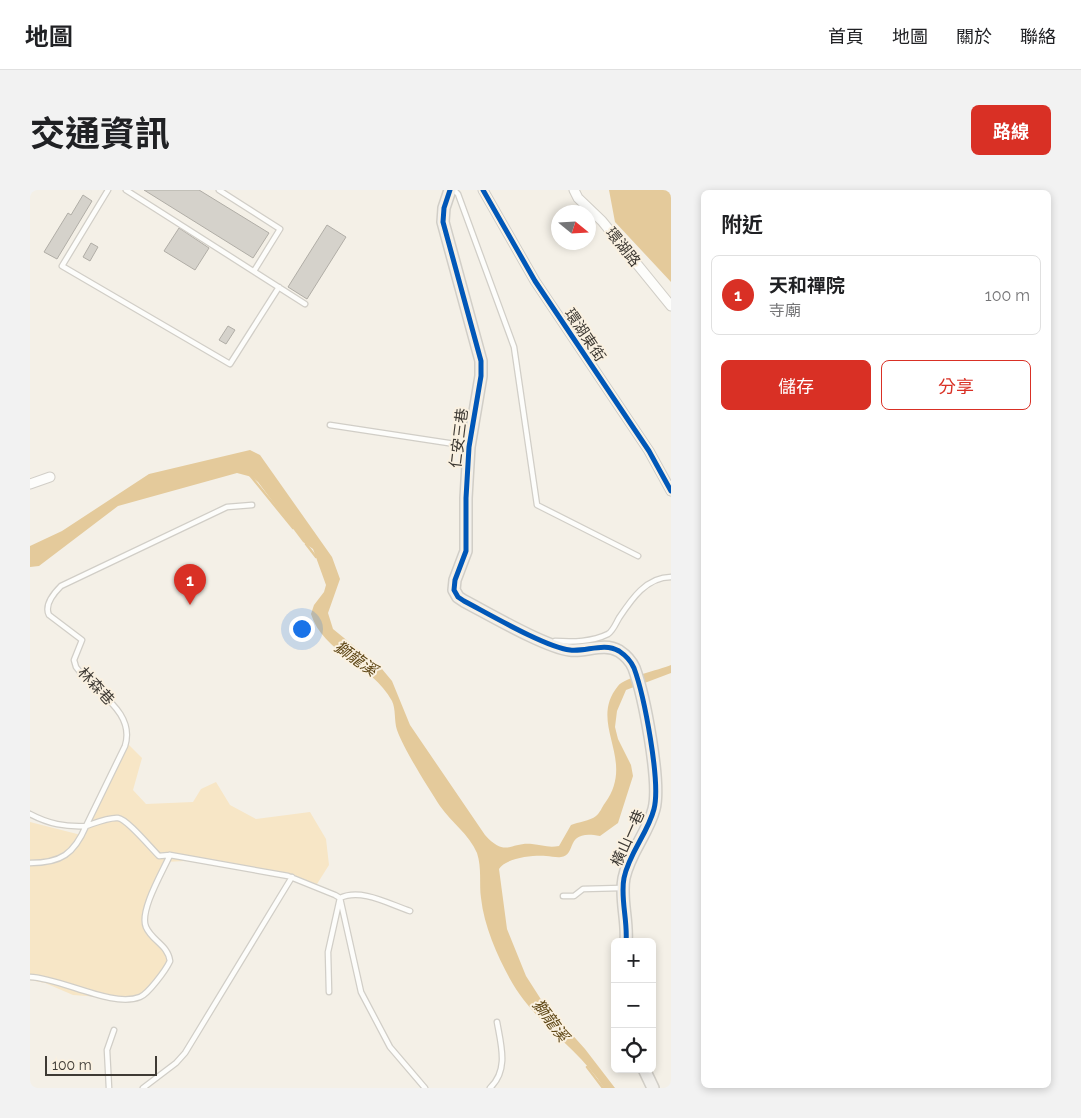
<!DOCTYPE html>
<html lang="zh-TW">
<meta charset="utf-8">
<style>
body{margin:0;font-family:Raleway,"Noto Sans TC",sans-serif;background:#f2f2f2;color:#202124}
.controls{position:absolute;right:15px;bottom:15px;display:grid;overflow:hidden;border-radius:8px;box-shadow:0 2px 8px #0003}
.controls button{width:45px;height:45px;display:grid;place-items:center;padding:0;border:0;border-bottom:1px solid #e0e0e0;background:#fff;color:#202124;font:25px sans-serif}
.compass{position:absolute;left:521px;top:15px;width:45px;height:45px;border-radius:50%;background:#fff;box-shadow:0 2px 8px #0003;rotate:108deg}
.scale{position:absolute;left:15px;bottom:12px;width:112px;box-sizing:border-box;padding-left:5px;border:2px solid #3e3a34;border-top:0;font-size:14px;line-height:18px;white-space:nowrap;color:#3e3a34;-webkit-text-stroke:4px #faf1e1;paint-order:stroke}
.you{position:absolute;left:271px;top:438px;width:18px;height:18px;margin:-12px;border:4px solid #fff;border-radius:50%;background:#1a73e8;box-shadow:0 0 0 8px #1a73e833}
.badge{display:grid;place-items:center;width:32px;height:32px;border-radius:50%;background:#d93025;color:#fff;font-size:16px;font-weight:700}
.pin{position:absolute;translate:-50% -41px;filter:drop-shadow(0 1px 2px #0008)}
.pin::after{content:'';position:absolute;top:26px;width:18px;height:15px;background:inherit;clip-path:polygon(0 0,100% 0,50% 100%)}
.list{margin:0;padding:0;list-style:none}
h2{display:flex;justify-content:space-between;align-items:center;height:65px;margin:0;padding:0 20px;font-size:21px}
h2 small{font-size:16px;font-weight:400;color:#757577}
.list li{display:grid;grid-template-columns:32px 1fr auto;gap:15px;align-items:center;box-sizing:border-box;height:80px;margin:0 10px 10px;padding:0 10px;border:1px solid #e0e0e0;border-radius:8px}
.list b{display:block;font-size:19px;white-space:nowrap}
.list p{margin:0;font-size:16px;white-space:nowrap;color:#757577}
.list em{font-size:16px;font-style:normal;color:#757577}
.actions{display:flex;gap:10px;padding:15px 20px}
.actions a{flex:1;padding:11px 0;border:1px solid #d93025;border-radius:8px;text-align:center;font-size:18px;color:#d93025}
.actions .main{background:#d93025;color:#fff}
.icon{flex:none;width:28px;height:28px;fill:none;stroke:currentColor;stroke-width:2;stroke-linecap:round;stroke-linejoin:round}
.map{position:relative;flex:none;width:641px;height:898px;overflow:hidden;border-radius:8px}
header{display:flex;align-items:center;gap:30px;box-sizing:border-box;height:70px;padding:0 25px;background:#fff;border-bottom:1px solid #e0e0e0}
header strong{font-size:24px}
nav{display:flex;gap:28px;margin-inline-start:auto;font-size:18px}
.intro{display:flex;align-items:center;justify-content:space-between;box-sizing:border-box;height:120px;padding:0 30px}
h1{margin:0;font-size:35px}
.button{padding:12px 22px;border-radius:8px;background:#d93025;color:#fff;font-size:18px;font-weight:700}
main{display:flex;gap:30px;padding:0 30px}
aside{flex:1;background:#fff;border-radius:8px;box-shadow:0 2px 8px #0003}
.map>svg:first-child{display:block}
.green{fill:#f7e6c6}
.water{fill:#e4ca9b}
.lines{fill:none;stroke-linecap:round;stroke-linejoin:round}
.stream{stroke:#e4ca9b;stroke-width:2.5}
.building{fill:#d5d2cb;stroke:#b0ada6}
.lane-casing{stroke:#d1cec7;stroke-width:7}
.street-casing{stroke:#d1cec7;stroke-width:11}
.secondary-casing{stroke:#d1cec7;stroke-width:14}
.lane{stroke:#fdfdfb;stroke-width:4.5}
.street{stroke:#fdfdfb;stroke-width:9}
.secondary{stroke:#f2f0ec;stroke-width:11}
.cycleway-casing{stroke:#faf1e1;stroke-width:8}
.cycleway{stroke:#0057b8;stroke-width:5}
.labels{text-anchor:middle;stroke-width:4;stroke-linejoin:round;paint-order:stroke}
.street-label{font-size:15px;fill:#3e3a34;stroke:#faf1e1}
.water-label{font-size:16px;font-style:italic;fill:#5e4615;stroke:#faf1e1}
</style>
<header>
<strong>地圖</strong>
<nav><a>首頁</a><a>地圖</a><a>關於</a><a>聯絡</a></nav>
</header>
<div class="intro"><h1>交通資訊</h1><a class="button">路線</a></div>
<main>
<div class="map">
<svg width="641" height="898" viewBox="0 0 641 898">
<rect width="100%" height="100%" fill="#f4f0e7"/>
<!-- green -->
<path class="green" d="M95 551 112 568 103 600 116 614 163 612 171 599 186 592 200 615 226 629 280 622 296 649 299 675 287 694 233 680 179 670 133 672 125 704 112 733 142 774 129 793 110 810 43 805 15 793 0 790V632L55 646 66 614Z"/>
<!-- water -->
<path class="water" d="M579 0H641V92L585 32Z
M220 260 230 265 302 367 310 389 298 423 303 439 352 479 362 491 380 535 455 645C476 668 480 652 502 654 512 655 518 658 529 656L541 635C548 632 560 631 566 626 570 623 572 617 575 613 607 569 557 534 588 496 595 487 629 480 641 475V483L596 500 587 521 585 537 588 549 601 575 603 586 588 633 570 646C533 639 548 665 531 667 527 668 521 666 516 666 503 665 475 668 469 679L477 739 496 786 512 811 555 859 585 898H574C549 858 503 832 480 789 467 765 454 736 451 708 449 694 452 678 447 663 439 644 421 632 410 616 398 597 374 560 367 540 364 531 366 519 362 511 342 474 293 463 281 424L284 415 294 402 296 395 283 359 273 352 228 292 222 287 207 283 88 316 9 376 0 377V356L32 341 119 284Z"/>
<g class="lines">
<!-- stream -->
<path class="stream" d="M219 284 263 338
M276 354 286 367
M557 877 573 898"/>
</g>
<!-- building -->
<path class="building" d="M114 0H169L239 43 223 68Z
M53 5 62 11 27 69 14 62 38 23 41 25Z
M297 35 316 47 277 109 258 97Z
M149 38 179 58 165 80 134 61Z
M61 53 68 57 60 71 53 67Z
M198 136 205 140 196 154 189 150Z"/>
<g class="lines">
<!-- lane casing -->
<g class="lane-casing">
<path id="lane" d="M78 0 32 76 200 174 249 97
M96 0 275 114
M189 0 250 39 224 81
M424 0 428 4 484 157 507 315 608 366
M300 235 438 256
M525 451C543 452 562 452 578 444 583 441 586 433 589 428 601 410 616 387 641 387
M0 624C19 634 35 637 56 636L95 556C106 521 64 502 46 477L44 470 52 450 19 425C14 415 24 403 31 396L197 317 222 315
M0 673C31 673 44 664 56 636 65 633 79 627 88 628 97 629 120 657 129 666L140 665 258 686 305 705 310 708 331 802 360 857 395 898
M533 706H544L553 699 591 698
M0 787C31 788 82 818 110 807 118 804 136 780 140 771 138 755 122 751 116 737 109 721 133 681 140 665
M299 802 298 762 310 708C331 698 359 714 380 721
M79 898 77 860 84 840
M113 898 146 873 155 863 262 687
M460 898C479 880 471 855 467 832"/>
</g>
<!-- street casing -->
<g class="street-casing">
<path id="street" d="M453 0 505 91 619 261 641 301
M544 0 548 8 572 31 641 116
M0 294 20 287"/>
</g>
<!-- secondary casing -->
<g class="secondary-casing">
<path id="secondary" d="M420 0 414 18 413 32 451 171V186L439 257 436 308V361L425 390 424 400 428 407 434 411C459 424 515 457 540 460 556 462 574 452 589 461 595 465 601 471 604 478 614 505 631 592 624 619 618 643 599 663 594 688 590 708 598 731 596 752
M614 879 623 898"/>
</g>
<!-- lane -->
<use href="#lane" class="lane"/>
<!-- street -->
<use href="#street" class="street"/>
<!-- secondary -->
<use href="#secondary" class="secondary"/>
<!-- cycleway casing -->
<g class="cycleway-casing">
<path id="cycleway" d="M420 0 414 18 413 32 451 171V186L439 257 436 308V361L425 390 424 400 428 407 434 411C459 424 515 457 540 460 556 462 574 452 589 461 595 465 601 471 604 478 614 505 631 592 624 619 618 643 599 663 594 688 590 708 598 731 596 752
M453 0 505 91 619 261 641 301"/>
</g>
<!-- cycleway -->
<use href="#cycleway" class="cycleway"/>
</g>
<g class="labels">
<!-- street labels -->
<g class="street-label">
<text transform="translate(593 57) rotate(51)" y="5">環湖路</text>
<text transform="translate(555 145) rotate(56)" y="5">環湖東街</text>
<text transform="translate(429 248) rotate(-83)" y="5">仁安三巷</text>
<text transform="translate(66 496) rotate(47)" y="5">林森巷</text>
<text transform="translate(598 648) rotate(-66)" y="5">橫山一巷</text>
</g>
<!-- water labels -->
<g class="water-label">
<text transform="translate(326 468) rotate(35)" y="6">獅龍溪</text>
<text transform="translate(521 830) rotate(53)" y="6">獅龍溪</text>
</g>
</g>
</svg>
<div class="controls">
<button>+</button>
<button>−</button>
<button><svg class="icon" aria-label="locate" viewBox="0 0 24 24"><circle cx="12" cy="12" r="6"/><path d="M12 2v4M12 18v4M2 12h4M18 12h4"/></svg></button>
</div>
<svg class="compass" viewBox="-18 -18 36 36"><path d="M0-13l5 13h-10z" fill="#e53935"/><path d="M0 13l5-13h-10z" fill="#757577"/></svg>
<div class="scale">100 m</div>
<div class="you"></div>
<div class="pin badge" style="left:160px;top:415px">1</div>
</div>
<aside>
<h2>附近<small></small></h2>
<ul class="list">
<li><span class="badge">1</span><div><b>天和禪院</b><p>寺廟</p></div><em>100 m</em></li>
</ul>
<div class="actions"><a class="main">儲存</a><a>分享</a></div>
</aside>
</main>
